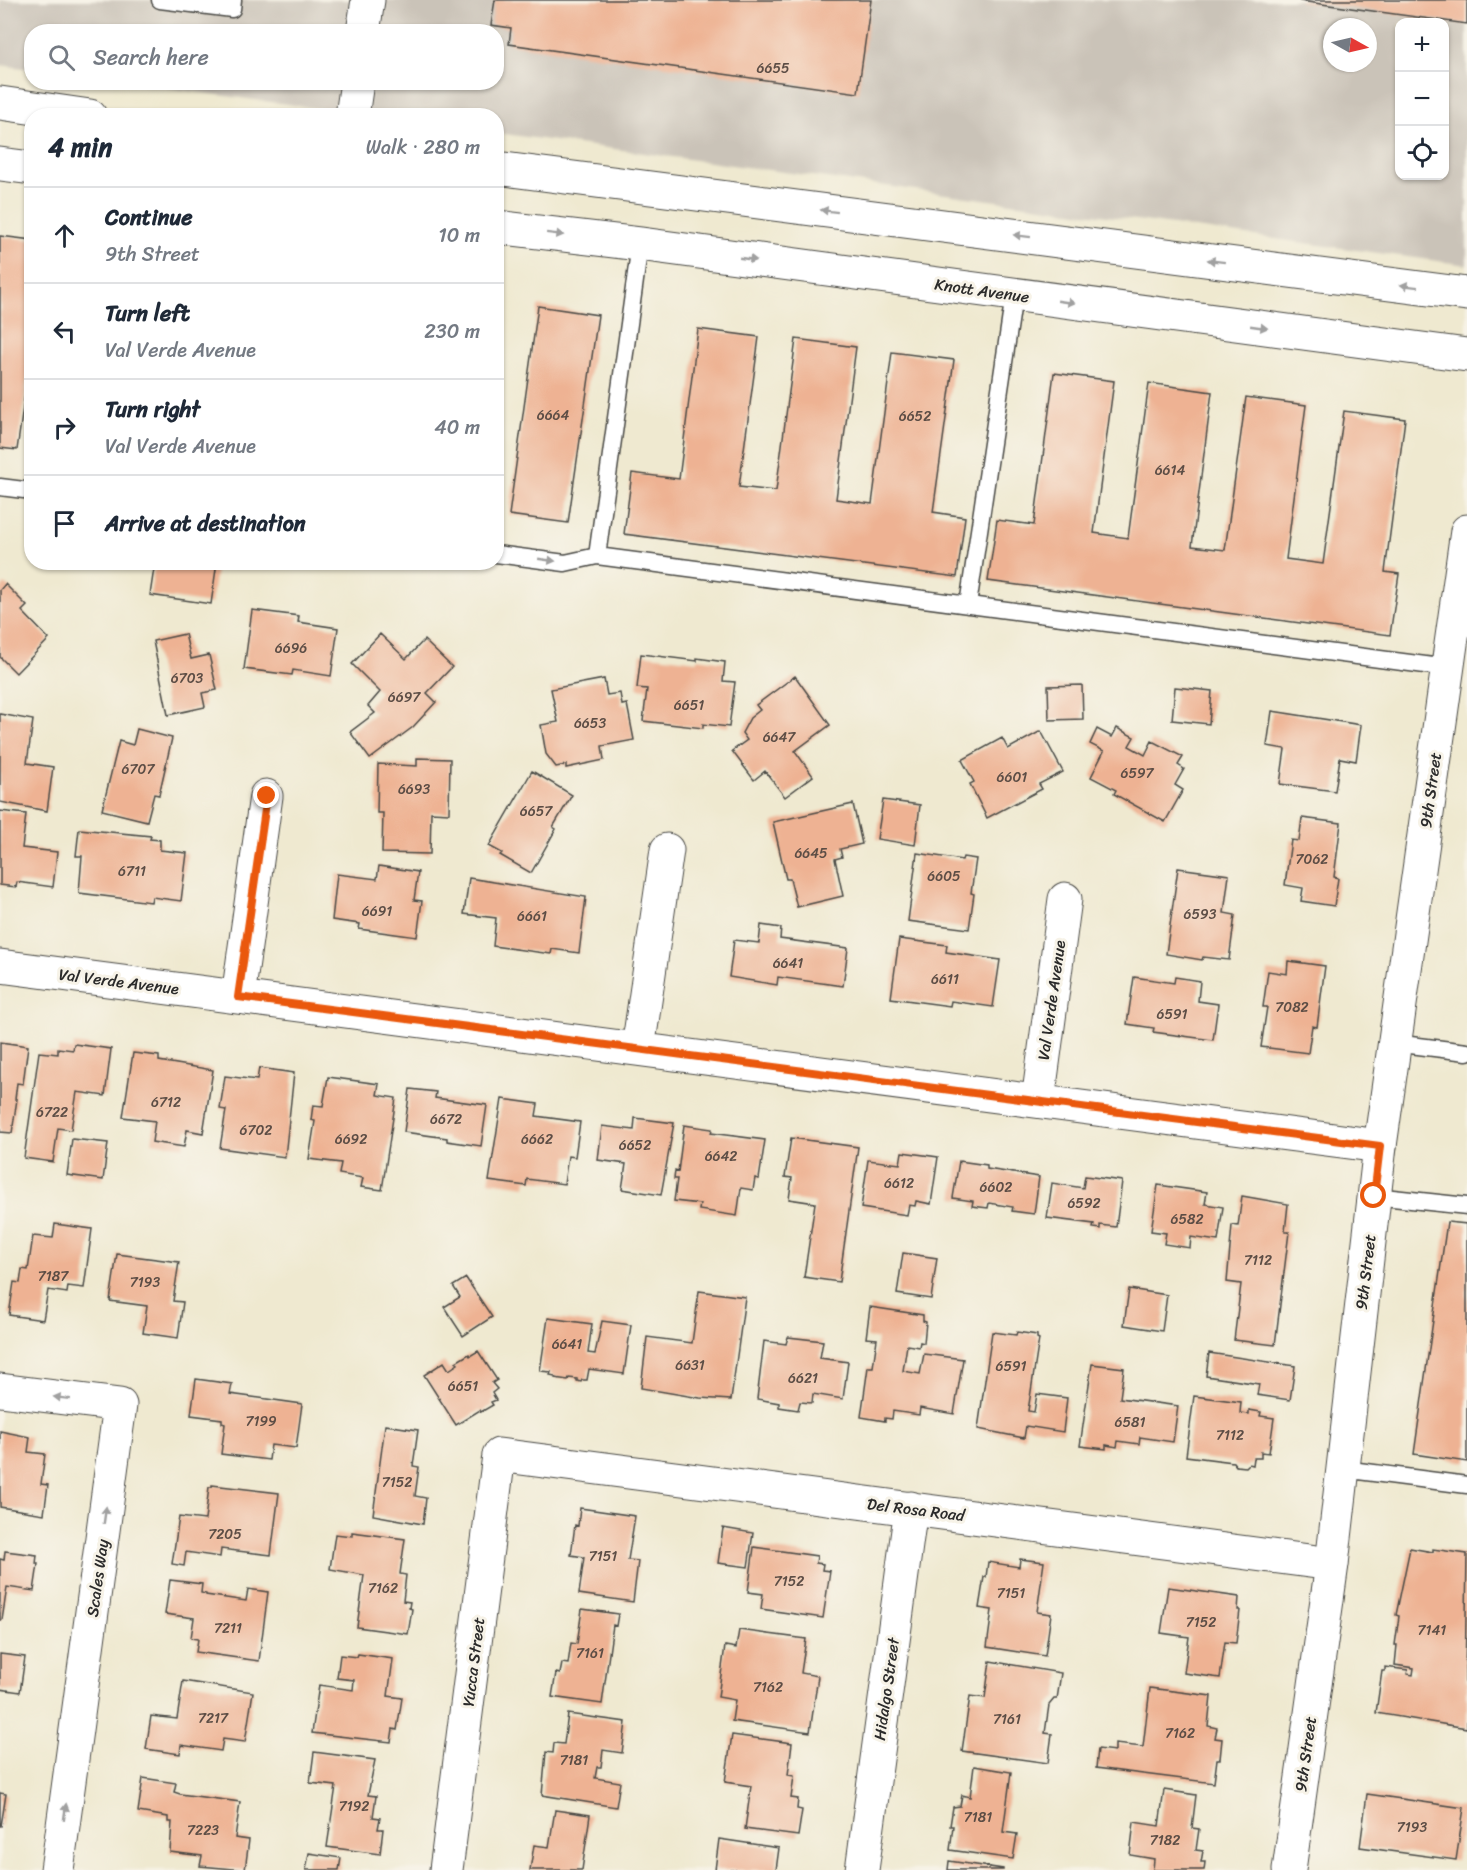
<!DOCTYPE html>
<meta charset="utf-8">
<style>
body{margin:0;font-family:Sriracha,sans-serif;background:#f6f6f7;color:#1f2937}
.controls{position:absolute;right:18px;top:18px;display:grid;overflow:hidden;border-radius:12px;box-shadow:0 2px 4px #0004}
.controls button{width:54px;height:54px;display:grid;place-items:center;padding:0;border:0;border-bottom:2px solid #e0e1e3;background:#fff;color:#1f2937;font:30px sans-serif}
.compass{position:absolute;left:1323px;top:18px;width:54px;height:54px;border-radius:50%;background:#fff;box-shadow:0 2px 4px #0004;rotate:98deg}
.stop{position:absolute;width:18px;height:18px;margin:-14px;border:4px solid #ea580c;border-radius:50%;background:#fff}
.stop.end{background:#ea580c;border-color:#fff;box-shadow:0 2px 6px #0008}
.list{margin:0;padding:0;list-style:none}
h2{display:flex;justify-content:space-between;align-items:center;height:78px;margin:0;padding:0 24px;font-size:26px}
h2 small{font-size:20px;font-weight:400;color:#747a83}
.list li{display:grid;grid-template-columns:39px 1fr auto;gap:18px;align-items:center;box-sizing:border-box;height:96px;padding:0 24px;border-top:2px solid #e0e1e3}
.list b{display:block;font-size:22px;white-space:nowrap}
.list p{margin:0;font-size:20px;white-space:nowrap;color:#747a83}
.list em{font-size:20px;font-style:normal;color:#747a83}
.icon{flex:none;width:33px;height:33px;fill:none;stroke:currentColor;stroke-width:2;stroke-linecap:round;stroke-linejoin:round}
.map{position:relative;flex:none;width:1467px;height:1870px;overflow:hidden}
.search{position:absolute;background:#fff;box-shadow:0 2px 4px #0004;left:24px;top:24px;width:480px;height:66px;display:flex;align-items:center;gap:15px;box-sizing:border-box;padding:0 21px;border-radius:24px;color:#747a83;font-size:22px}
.panel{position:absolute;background:#fff;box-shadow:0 2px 4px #0004;left:24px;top:108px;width:480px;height:462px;border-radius:24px}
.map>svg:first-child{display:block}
.industrial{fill:#cac3b8;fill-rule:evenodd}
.building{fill:#eeb293}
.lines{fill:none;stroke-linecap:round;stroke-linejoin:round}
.lane-casing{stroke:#484844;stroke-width:19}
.street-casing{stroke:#484844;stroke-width:35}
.secondary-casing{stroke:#484844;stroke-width:35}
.lane{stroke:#fff;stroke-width:16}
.street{stroke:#fff;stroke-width:33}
.secondary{stroke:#fff;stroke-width:33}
.oneway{fill:#a0a0a0}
.route{stroke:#ea580c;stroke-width:8}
.labels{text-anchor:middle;stroke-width:6;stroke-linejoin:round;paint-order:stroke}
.number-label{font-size:14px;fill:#5c4d45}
.street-label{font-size:16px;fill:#2b2b2b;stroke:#f7f3e8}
</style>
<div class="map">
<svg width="1467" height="1870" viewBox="0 0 1467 1870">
<rect width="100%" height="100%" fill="#f7f3e8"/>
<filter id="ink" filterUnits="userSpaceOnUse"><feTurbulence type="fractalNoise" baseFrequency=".0167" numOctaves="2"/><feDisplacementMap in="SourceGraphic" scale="12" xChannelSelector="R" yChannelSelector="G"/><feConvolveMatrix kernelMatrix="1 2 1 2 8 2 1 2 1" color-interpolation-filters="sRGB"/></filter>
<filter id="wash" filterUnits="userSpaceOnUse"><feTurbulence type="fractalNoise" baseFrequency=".008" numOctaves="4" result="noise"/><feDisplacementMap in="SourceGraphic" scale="24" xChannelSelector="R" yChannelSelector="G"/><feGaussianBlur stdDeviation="1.35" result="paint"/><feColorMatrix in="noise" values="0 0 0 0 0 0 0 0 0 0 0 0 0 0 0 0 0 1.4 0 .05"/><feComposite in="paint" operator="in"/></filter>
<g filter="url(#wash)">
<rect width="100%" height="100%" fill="#efe9d0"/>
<!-- industrial -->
<path class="industrial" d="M0 0H1467V265L497 133 496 116 370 115 128 83 496 82V32H32L31 69 0 65ZM1400 22H1444V176H1400ZM1332 27H1368V63H1332Z"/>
<g id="blocks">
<!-- building -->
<path class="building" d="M495 0H871L858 93 509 44 511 28 491 25Z
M1300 0H1467V24L1300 1Z
M0 236 32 240V344L17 450 0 448Z
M538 306 598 315 568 523 509 515Z
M698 329 759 337 739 487 776 491 796 339 856 347 836 499 872 504 892 352 954 360 933 512 965 517 957 577 624 534 632 473 679 479Z
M1054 373 1114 381 1094 533 1128 538 1149 383 1212 392 1192 546 1225 550 1246 397 1306 405 1286 559 1323 564 1344 411 1405 419 1385 572 1399 574 1390 635 988 581 997 520 1034 525Z
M155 562H217L211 604 150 595Z
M5 584 27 606 22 611 49 639 16 673 0 657V590Z
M252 610 299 616 298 622 338 628 331 676 293 670 292 675 244 669Z
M185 634 191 659 209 655 217 690 202 693 205 707 168 715 153 641Z
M380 634 406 659 424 640 452 667 427 693 436 702 413 727 370 759 350 732 375 713 368 706 380 692 352 664Z
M641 654 697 661V658L725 662 723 681 735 682 729 727 703 724V728L643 721 647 689 637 688Z
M795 676 830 725 795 751 813 776 785 797 765 771 754 780 732 751 747 740 742 733 750 718 760 710 756 705Z
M604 679 607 695 620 693 622 705 627 704 634 740 602 746 604 760 566 768V765L556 767 546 754 541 725 558 722 551 689Z
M1082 685 1083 719 1049 720 1048 686Z
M1175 687 1212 691 1209 724 1172 720Z
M1272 711 1361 725 1356 761 1340 758 1335 791 1280 784 1285 749 1267 746Z
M0 714 33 720 27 763 53 767 47 811 0 802Z
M1117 728 1134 737 1129 746 1145 755 1152 741 1183 757 1178 765 1184 769 1175 785 1183 790 1165 822 1114 794 1116 790 1091 777 1104 751 1090 744 1097 729 1112 737Z
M137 729 172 738 159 795 154 794 147 821 102 810 119 741 133 745Z
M1041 731 1063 772 1039 784 1042 789 987 818 970 784 974 782 962 760 1002 738 1008 749Z
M417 758 450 759 449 813 431 812 430 854 382 853 383 813H377L378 764 417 766Z
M532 771 572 795 553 827 556 829 531 873 500 855 502 853 489 846Z
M883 800 920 805 915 845 877 839Z
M853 804 862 844 840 849 842 857 835 859 843 896 797 907 790 879H786L773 822Z
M0 811 26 814 22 848 57 852 53 887 17 882 16 887 0 885Z
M1302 818 1341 823 1334 877 1338 878 1334 906 1301 901 1303 888 1285 885 1291 840 1299 841Z
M79 829 151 836 150 839 160 840V850L187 853 181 901 152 897 151 902 79 893 82 856H76Z
M917 853 962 860 963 857 976 859 971 893 974 894 969 929 908 921Z
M379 866 418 872 414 900 422 901 417 937 359 929 360 924 332 920 337 874 377 879Z
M1178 868 1229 875 1224 913 1235 915 1229 960 1203 957 1202 960 1166 954Z
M469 878 586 897 579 953 552 949 551 954 493 946 496 918 464 914Z
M761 925 781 928 780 939 848 948 843 986 778 977 777 985 729 977 734 940 759 943Z
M899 939 947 945 946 952 1000 960 993 1007 951 1001 950 1006 891 998Z
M1288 961 1325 966 1317 1027 1312 1026 1308 1053 1261 1047 1267 1007H1263L1268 971 1287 974Z
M1134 977 1174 983 1175 977 1200 981 1198 1001 1218 1004 1213 1040 1153 1032 1154 1028 1127 1024Z
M0 1042 28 1046 23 1084 17 1083 15 1099H17L12 1133 0 1132Z
M74 1044 111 1049 105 1096 77 1092 71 1130 58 1128 53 1162 24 1158 39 1052 58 1054V1048L73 1050Z
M133 1053 159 1056V1061L213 1070 203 1133 187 1130 184 1147 152 1142 155 1121 123 1117Z
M259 1068 294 1073 285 1157 220 1148 226 1110 220 1109 225 1076 257 1080Z
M328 1077 379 1084 377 1095 396 1098 382 1190 361 1187 363 1178 339 1174 341 1163 309 1159 315 1121 311 1120 313 1105 323 1106Z
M410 1089 436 1092 435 1098 487 1105 481 1146 447 1141V1138L404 1132Z
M502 1099 538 1104 536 1116 580 1122 575 1157 568 1156 564 1184 527 1179 526 1186 489 1181Z
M635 1118 674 1123 661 1195 622 1189 626 1164 598 1160 602 1126 634 1130Z
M684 1125 712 1129 711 1133 765 1140 759 1179 755 1178 753 1190 741 1188 737 1216 699 1210 700 1204 674 1201 677 1179H674L675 1171 678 1172Z
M791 1138 858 1147 839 1282 804 1277 815 1203 789 1199 792 1178 785 1177Z
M72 1139 108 1143 103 1180 67 1175Z
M902 1152 938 1157 931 1204 916 1201 915 1206 909 1205 907 1215 861 1208 868 1160 900 1164Z
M959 1161 987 1165V1169L1039 1177 1034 1214 1012 1211 1013 1207 989 1203 988 1208 972 1206 973 1201 953 1198Z
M1085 1176 1122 1181 1116 1227 1100 1225V1229L1093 1228 1094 1224 1047 1218 1052 1183 1083 1188Z
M1158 1185 1207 1192 1205 1204 1223 1207 1218 1241 1191 1237 1190 1248 1164 1244 1166 1233 1151 1231Z
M1242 1196 1288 1204 1285 1232H1289L1275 1345 1234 1340 1241 1284 1227 1282 1232 1225 1238 1226Z
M1447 1222 1467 1224V1462L1414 1454Z
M55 1224 92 1229 84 1288 68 1286 67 1293 48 1290 43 1320 9 1315 14 1282 20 1283 22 1269 28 1270 33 1236 53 1238Z
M903 1253 937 1258 931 1299 897 1294Z
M117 1254 179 1262 173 1301 183 1302 178 1338 143 1333 147 1306 110 1301Z
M466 1278 492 1317 463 1336 444 1307 460 1297 453 1286Z
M1129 1289 1167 1295 1162 1331 1124 1325Z
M699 1291 745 1297 731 1400 700 1398 641 1388 647 1337 692 1343Z
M870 1307 923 1315V1321L926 1322 924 1343 920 1342 919 1347 907 1345 903 1371 920 1374 924 1354 963 1359 954 1414 920 1408 919 1415 893 1411 892 1419 885 1418V1421L861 1417 868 1367H873L877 1339 866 1338Z
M548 1318 592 1324 588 1353 595 1354 602 1321 631 1325 624 1374 589 1369 587 1380H582L581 1382 577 1381V1379L569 1378 568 1380 555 1378V1376L550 1375 551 1372 540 1371Z
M992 1332 1016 1335 1017 1332 1037 1335V1338L1039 1339 1028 1411 1034 1412 1037 1394 1067 1398 1063 1432 1026 1426 1024 1438 978 1429Z
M788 1337 823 1341 820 1358 848 1362 843 1399 813 1394 812 1403 800 1402 798 1410 779 1407V1403L757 1399 764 1341 786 1344Z
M478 1351 497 1380 492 1383 497 1389 492 1393 496 1400 491 1402 493 1405 481 1412 480 1410 456 1425 424 1375 444 1362 449 1370 458 1364 456 1362 469 1354 470 1356Z
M1209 1353 1295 1366 1290 1400 1257 1395 1259 1384 1206 1376Z
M1092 1364 1124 1368 1120 1398 1178 1406 1173 1442 1140 1437 1139 1444 1118 1441 1117 1447 1106 1445V1449L1080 1446Z
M196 1379 232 1384 230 1394 302 1404 296 1448 271 1445 269 1460 221 1454 225 1424 222 1423V1419L191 1415Z
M1194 1396 1241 1402 1240 1413 1249 1414V1410L1261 1412 1260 1416 1274 1418 1269 1453 1261 1452V1458H1254L1253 1465 1249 1464 1246 1467 1236 1466 1233 1462 1186 1456Z
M385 1425 418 1430 413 1466 419 1467 415 1496 426 1498 423 1524 373 1515Z
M0 1431 30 1437 28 1452 45 1454 41 1484 48 1485 44 1514 0 1507Z
M212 1485 279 1493 271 1555 221 1549 220 1557 186 1552 184 1566 172 1564 179 1517 205 1520 209 1487H212Z
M580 1508 635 1516 628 1560 638 1561 633 1602 579 1594 584 1557 571 1555 575 1525 578 1526Z
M723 1528 753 1533 748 1567 718 1563Z
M352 1532 405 1539 400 1574 406 1575 403 1601 410 1602 409 1608 412 1609 408 1634 357 1627 364 1575 330 1569 335 1534 352 1536Z
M754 1547 817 1556 816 1563 823 1564 822 1570 830 1571 823 1618 761 1609 763 1594 748 1592Z
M1410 1548 1433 1552V1549L1467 1554 1465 1682H1467V1728L1376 1713 1382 1671H1385V1667L1408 1670 1407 1674 1413 1675 1414 1668 1395 1665 1397 1645H1395L1399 1616 1396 1615Z
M5 1551 37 1555 36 1564H38L34 1591 7 1587 2 1620H0V1559L4 1560Z
M1020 1559 1044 1562 1037 1612 1051 1614 1045 1656 987 1647 992 1610 979 1608 984 1577H986L988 1562 1019 1567Z
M170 1580 202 1584 201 1593 206 1594V1595L246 1601 248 1589 268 1592 259 1661 196 1652 198 1639 191 1638 194 1618 165 1614Z
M1168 1587 1239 1597 1238 1610H1240L1236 1643 1225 1642 1220 1678 1184 1673 1189 1637 1161 1633Z
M582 1609 618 1614 616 1626 613 1625 602 1704 552 1697 556 1673 560 1674 562 1663 568 1664 571 1643 577 1644Z
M739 1630 806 1639 801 1673 818 1676 810 1732 732 1721 735 1700 718 1697 725 1646 736 1648Z
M0 1654 25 1657 20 1692 0 1689Z
M358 1654 393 1659 388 1696 402 1698 397 1730 393 1729 391 1742 312 1733 319 1685 353 1690 354 1680 337 1678 340 1655 357 1657Z
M990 1661 1061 1673 1057 1699H1054L1049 1705 1045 1733 1052 1734 1048 1763 962 1751 970 1696 985 1698Z
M183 1681 253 1692 245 1742 223 1739 221 1751 181 1745 180 1754 146 1749 151 1716 177 1719Z
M1150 1688 1211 1696 1208 1726 1217 1728 1215 1738 1222 1739 1220 1759H1217L1214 1783 1096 1768 1098 1749 1115 1751V1744L1143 1747Z
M568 1714 626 1722 622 1753 603 1750 601 1767H597L595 1778 620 1782 616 1807 542 1795 546 1752 553 1753 554 1743 564 1744Z
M732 1735 792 1743 788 1775 794 1776 791 1798 798 1799 797 1809 802 1810 798 1836 745 1829 751 1786 725 1782Z
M314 1752 375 1760 368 1795 376 1796 373 1817 380 1818 378 1829H383L380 1854 327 1847 336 1786 310 1783Z
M974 1766 1011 1772 1003 1832 1017 1834 1013 1859 950 1850 953 1826H950L953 1807 960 1806 962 1795 970 1797Z
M143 1778 176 1783 174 1792 180 1794 240 1802 235 1838 249 1840 245 1870 200 1866 202 1856 170 1852 172 1822H168V1817L138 1812Z
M1164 1790 1196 1795 1192 1828 1199 1829 1196 1850 1203 1851 1201 1862H1205L1204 1870H1153L1154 1859 1130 1855 1134 1822 1159 1826Z
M0 1793 6 1794 1 1826H0Z
M1367 1794 1464 1808 1456 1860 1360 1847Z
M555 1810 590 1815 582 1870H530L534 1845 549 1847Z
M719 1839 779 1848 776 1870H715Z
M309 1853 341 1858 339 1870H306Z
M949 1861 1003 1869V1870H948Z"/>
</g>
</g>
<g filter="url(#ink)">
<use href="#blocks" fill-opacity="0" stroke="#484844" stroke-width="1.5"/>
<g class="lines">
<!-- lane casing -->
<g class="lane-casing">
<path id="lane" d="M160 0 232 9 233 0
M0 487 32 491
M496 554 565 563 597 556 1448 668
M597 556 640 244
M968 605 1014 295
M1394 1043 1467 1052
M1374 1196 1467 1206
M1343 1469 1467 1485"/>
</g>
<!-- street casing -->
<g class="street-casing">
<path id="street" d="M0 966 1380 1146
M238 997 266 796
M638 1049 667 850
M1038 1101 1065 899
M0 1390 120 1405 57 1870
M446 1870 499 1455 1332 1564
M862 1870 911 1508"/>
</g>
<!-- secondary casing -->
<g class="secondary-casing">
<path id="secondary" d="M363 32 368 0
M0 103 90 116
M352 116 357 82
M0 164 32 168
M496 168 1467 294
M496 227 640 244 1467 355
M1289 1870 1332 1564 1380 1146 1467 531"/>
</g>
<!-- lane -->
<use href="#lane" class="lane"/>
<!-- street -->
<use href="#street" class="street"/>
<!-- secondary -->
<use href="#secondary" class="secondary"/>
</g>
<!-- one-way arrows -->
<defs><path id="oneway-solid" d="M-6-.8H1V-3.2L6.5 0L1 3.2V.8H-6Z" transform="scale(1.5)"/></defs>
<g class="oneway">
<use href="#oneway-solid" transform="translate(829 211) rotate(-173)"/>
<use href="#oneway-solid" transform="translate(555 234) rotate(7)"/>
<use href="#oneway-solid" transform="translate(1022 236) rotate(-173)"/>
<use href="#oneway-solid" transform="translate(748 259) rotate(8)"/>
<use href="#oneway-solid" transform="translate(1216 261) rotate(-173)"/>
<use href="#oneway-solid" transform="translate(1409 286) rotate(-173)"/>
<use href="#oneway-solid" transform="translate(1066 302) rotate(8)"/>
<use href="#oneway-solid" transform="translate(1259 327) rotate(8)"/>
<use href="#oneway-solid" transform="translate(547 560) rotate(8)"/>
<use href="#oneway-solid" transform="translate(62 1398) rotate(-173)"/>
<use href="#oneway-solid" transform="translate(105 1515) rotate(-82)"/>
<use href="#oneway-solid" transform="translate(65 1812) rotate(-82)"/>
</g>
</g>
<g class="lines" filter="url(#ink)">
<!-- route -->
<path class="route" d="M267 796 238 997 1380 1146 1374 1196"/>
</g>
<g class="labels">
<!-- number labels -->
<g class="number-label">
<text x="773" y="73">6655</text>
<text x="553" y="420">6664</text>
<text x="915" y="421">6652</text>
<text x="1170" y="475">6614</text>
<text x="291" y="653">6696</text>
<text x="187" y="683">6703</text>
<text x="404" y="702">6697</text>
<text x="689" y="710">6651</text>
<text x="590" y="728">6653</text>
<text x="779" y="742">6647</text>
<text x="138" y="774">6707</text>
<text x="1137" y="778">6597</text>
<text x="1012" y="782">6601</text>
<text x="414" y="794">6693</text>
<text x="536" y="816">6657</text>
<text x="811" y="858">6645</text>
<text x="1312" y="864">7062</text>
<text x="132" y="876">6711</text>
<text x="944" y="881">6605</text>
<text x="377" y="916">6691</text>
<text x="1200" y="919">6593</text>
<text x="532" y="921">6661</text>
<text x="788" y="968">6641</text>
<text x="945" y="984">6611</text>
<text x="1292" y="1012">7082</text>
<text x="1172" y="1019">6591</text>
<text x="166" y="1107">6712</text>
<text x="52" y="1117">6722</text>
<text x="446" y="1124">6672</text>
<text x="256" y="1135">6702</text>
<text x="351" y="1144">6692</text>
<text x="537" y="1144">6662</text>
<text x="635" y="1150">6652</text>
<text x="721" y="1161">6642</text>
<text x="899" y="1188">6612</text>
<text x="996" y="1192">6602</text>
<text x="1084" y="1208">6592</text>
<text x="1187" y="1224">6582</text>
<text x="1258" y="1265">7112</text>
<text x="53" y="1281">7187</text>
<text x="145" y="1287">7193</text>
<text x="567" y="1349">6641</text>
<text x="690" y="1370">6631</text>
<text x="1011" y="1371">6591</text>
<text x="803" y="1383">6621</text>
<text x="463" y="1391">6651</text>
<text x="261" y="1426">7199</text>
<text x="1130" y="1427">6581</text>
<text x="1230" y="1440">7112</text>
<text x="397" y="1487">7152</text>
<text x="225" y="1539">7205</text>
<text x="603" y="1561">7151</text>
<text x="789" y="1586">7152</text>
<text x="383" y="1593">7162</text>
<text x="1011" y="1598">7151</text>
<text x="1201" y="1627">7152</text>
<text x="228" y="1633">7211</text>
<text x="1432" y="1635">7141</text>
<text x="590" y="1658">7161</text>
<text x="768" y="1692">7162</text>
<text x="213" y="1723">7217</text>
<text x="1007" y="1724">7161</text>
<text x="1180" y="1738">7162</text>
<text x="574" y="1765">7181</text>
<text x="354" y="1811">7192</text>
<text x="978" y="1822">7181</text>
<text x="1412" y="1832">7193</text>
<text x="203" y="1835">7223</text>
<text x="1165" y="1845">7182</text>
</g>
<!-- street labels -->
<g class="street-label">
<text transform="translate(982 290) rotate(8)" y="6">Knott Avenue</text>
<text transform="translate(1430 790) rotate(-82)" y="6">9th Street</text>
<text transform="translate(119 981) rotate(7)" y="6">Val Verde Avenue</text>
<text transform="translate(1051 1000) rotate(-82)" y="6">Val Verde Avenue</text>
<text transform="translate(1365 1272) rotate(-83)" y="6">9th Street</text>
<text transform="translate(916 1509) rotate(7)" y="6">Del Rosa Road</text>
<text transform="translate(97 1578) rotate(-82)" y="6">Scales Way</text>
<text transform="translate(473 1662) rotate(-83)" y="6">Yucca Street</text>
<text transform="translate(886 1689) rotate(-82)" y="6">Hidalgo Street</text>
<text transform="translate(1305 1754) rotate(-82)" y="6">9th Street</text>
</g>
</g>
</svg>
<div class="controls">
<button>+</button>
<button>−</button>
<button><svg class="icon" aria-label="locate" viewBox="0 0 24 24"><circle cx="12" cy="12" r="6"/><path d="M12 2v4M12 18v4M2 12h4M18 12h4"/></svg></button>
</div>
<svg class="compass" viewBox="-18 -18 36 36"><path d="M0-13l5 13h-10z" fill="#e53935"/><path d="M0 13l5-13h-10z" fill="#747a83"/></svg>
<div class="stop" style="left:1374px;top:1196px"></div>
<div class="stop end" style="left:267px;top:796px"></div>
<div class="search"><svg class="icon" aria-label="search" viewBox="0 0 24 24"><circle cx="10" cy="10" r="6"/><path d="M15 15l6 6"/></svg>Search here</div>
<section class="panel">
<h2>4 min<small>Walk · 280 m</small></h2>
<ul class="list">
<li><svg class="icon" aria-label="ahead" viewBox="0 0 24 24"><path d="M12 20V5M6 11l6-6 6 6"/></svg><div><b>Continue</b><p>9th Street</p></div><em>10 m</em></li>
<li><svg class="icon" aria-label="left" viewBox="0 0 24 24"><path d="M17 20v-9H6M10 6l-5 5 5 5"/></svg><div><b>Turn left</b><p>Val Verde Avenue</p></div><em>230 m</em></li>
<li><svg class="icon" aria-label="right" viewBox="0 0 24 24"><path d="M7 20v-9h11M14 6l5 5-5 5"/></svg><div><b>Turn right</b><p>Val Verde Avenue</p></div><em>40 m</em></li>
<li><svg class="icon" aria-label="arrive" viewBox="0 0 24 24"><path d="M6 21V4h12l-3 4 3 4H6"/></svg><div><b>Arrive at destination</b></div></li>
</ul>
</section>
</div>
